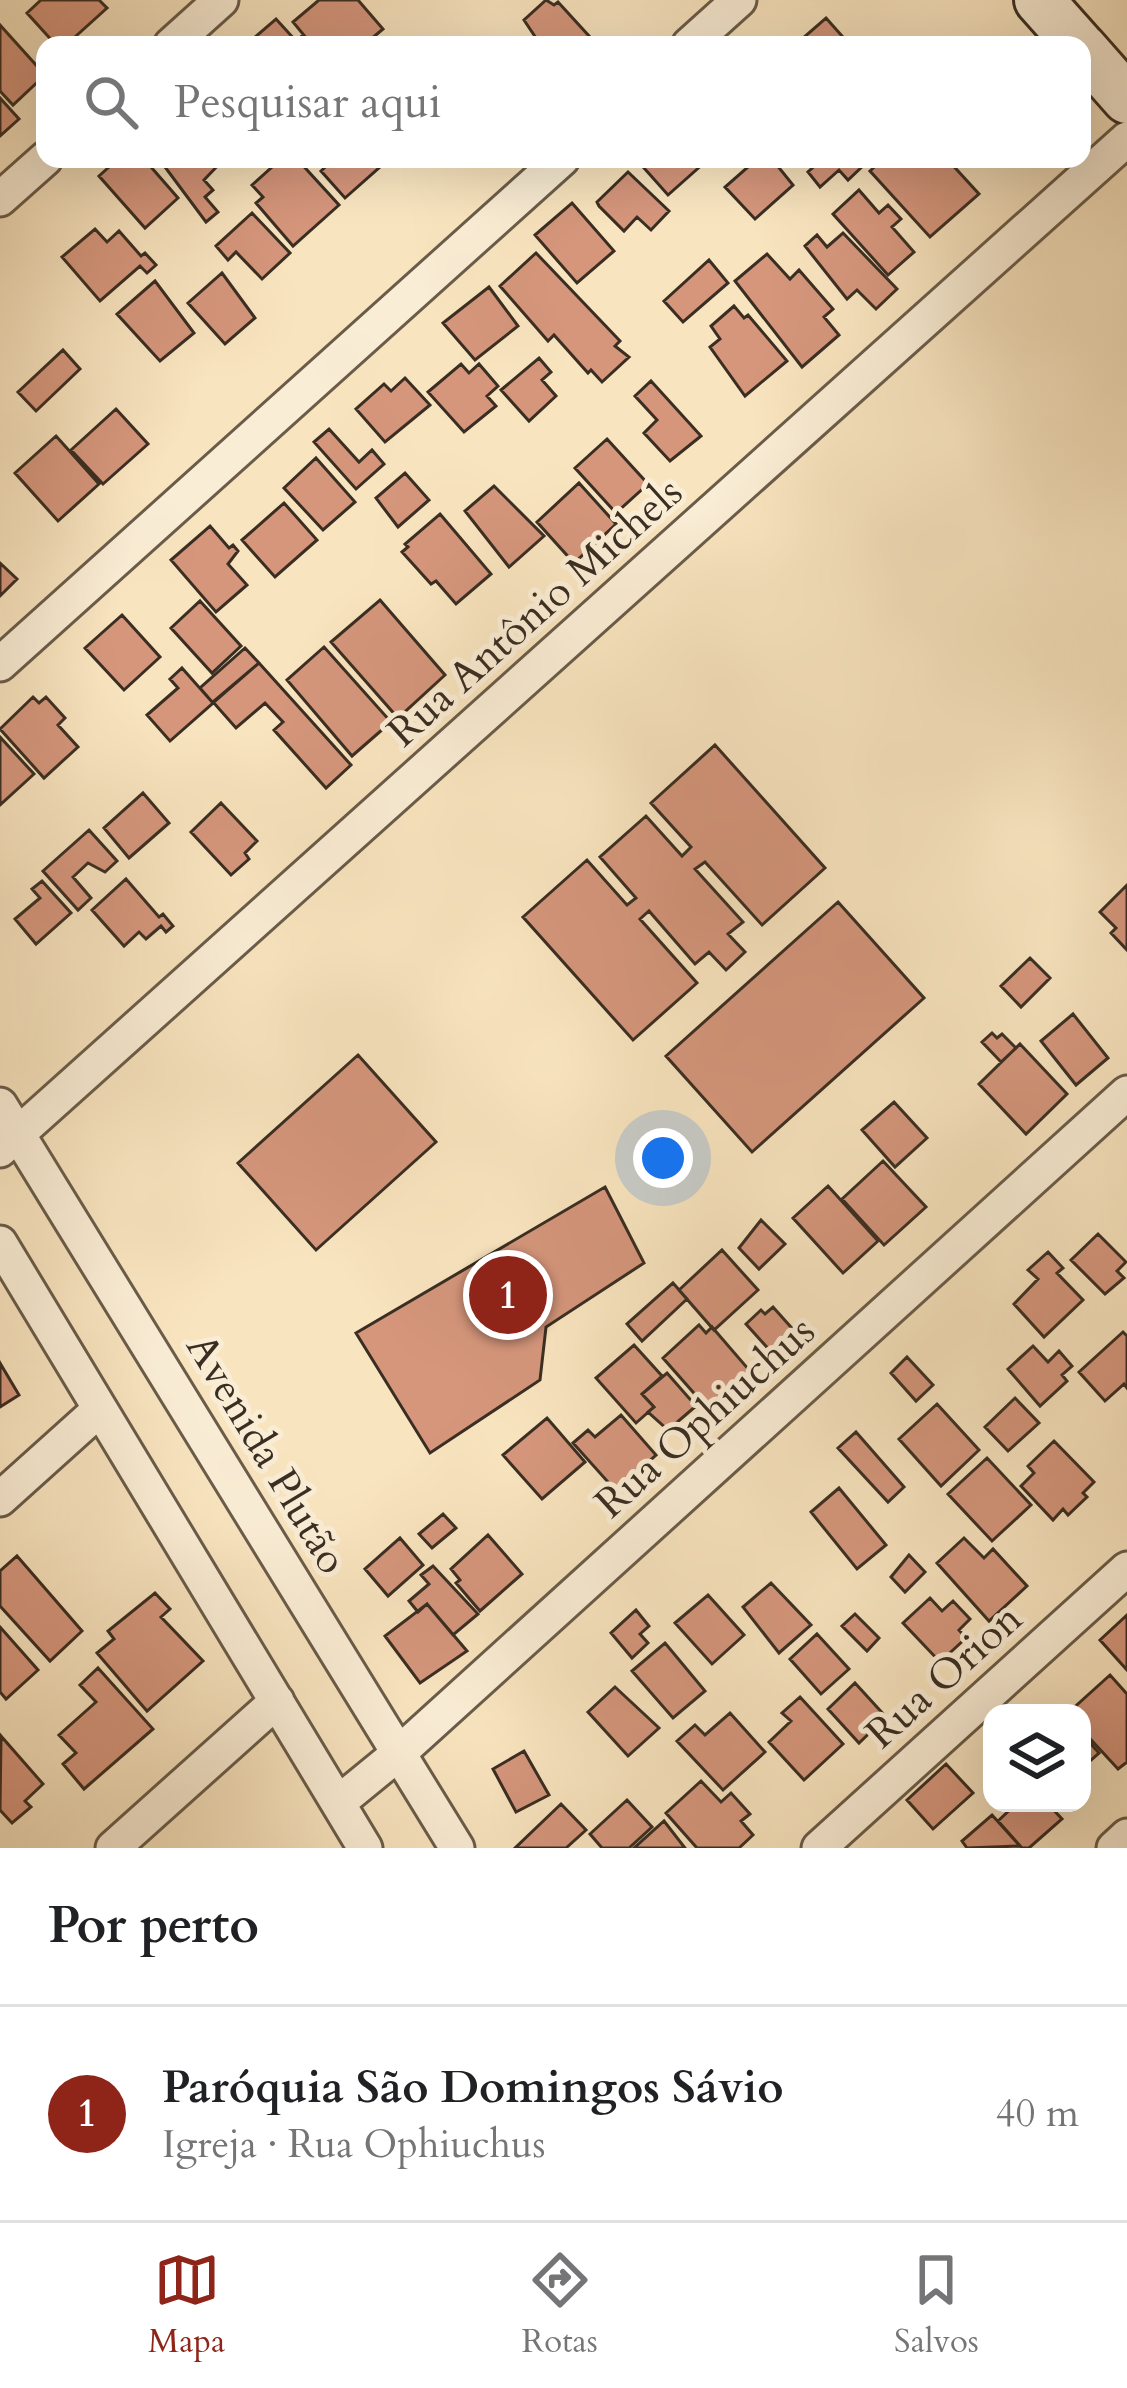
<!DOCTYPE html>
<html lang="pt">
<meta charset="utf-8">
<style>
body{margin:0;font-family:Cardo,serif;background:#f2f2f2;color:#202124}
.controls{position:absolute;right:36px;bottom:36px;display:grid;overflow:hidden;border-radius:24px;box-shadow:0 12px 48px #0002}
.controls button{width:108px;height:108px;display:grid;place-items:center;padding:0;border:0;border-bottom:3px solid #e0e0e0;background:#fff;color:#202124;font:60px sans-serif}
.you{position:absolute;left:663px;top:1158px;width:42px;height:42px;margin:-30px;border:9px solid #fff;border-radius:50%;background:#1a73e8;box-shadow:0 0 0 18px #1a73e833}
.badge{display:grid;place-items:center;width:78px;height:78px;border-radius:50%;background:#8f2418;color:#fff;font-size:39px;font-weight:700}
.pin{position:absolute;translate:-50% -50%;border:6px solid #fff;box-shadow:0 3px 12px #0006}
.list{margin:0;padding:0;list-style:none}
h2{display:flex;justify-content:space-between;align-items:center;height:156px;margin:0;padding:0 48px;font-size:51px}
h2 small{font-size:39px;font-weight:400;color:#757577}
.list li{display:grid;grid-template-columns:78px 1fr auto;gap:36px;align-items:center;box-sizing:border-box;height:216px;padding:0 48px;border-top:3px solid #e0e0e0}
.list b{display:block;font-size:45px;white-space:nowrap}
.list p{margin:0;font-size:39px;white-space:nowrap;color:#757577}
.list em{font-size:39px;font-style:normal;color:#757577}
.icon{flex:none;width:66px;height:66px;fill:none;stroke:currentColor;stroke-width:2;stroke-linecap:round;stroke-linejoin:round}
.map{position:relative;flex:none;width:1127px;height:1848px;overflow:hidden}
.search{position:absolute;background:#fff;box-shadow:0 12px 48px #0002;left:36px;right:36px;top:36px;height:132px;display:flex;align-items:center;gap:30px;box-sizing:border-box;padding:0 42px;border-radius:24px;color:#757577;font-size:45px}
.sheet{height:372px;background:#fff}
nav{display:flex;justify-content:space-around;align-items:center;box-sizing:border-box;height:168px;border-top:3px solid #e0e0e0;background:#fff;font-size:33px;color:#757577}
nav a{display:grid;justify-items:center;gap:6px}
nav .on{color:#8f2418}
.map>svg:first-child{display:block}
.building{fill:#d5967c;stroke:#3a2e22;stroke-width:3}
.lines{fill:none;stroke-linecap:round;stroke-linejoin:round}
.street-casing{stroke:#6a5c49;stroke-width:39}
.secondary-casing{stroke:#3a2e22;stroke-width:54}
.street{stroke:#faedd5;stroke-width:33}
.secondary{stroke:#faedd5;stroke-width:48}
.labels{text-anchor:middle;stroke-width:10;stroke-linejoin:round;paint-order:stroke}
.street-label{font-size:42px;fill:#3a2e22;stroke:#faedd5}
</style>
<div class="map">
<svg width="1127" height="1848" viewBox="0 0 1127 1848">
<rect width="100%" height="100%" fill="#f8e4bf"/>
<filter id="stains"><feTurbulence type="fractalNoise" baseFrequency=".00167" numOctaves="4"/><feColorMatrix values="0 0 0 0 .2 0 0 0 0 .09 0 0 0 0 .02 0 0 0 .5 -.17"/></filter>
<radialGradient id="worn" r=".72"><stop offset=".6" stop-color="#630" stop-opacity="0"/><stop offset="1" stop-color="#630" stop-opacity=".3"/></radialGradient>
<!-- building -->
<path class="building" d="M41 0H99L107 8 66 45H56L27 13Z
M319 0H358L383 29 364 45H312L293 22Z
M546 0 554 5 558 2 589 36 579 45H529L536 38 524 20Z
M826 18 850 45H795Z
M276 19 296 41 303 35 312 45H246Z
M0 25 45 75 13 105 0 91Z
M0 98 19 119 0 136Z
M118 159H144L178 198 145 228 99 176Z
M159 159H224L204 180 213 190 205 197 218 212 206 222Z
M281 159H297L339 205 293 246 256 203 263 197 252 185Z
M334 159H375L381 166 345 198 321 171Z
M636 159H700L704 163 668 195Z
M757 159H772L793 185 755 219 725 187Z
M822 159H862L866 163 848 180 839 170 820 187 808 172Z
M883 159H947L979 194 930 237 870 171Z
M628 172 669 211 651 230 637 217 624 231 599 206 597 202Z
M859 190 879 213 888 205 901 219 892 227 914 252 888 275 833 214Z
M572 203 614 251 577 283 535 235Z
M252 213 290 253 262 279 236 252 228 260 216 246Z
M95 229 107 242 119 231 141 256 145 253 156 265 147 273 140 266 100 301 62 257Z
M843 233 897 289 876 309 857 290 847 299 805 246 817 235 827 247Z
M536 253 620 341 615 346 629 357 602 382 591 370 588 373 554 335 548 341 500 286Z
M767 254 790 279 799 270 833 309 824 317 839 335 802 367 735 281Z
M709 260 728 283 683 322 664 301Z
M222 273 255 318 225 344 188 303Z
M155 281 194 333 160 361 117 314Z
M489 287 518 326 475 360 443 323Z
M734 306 744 318 748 315 787 361 745 396 710 347 720 339 711 326Z
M63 350 80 369 36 411 18 392Z
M539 358 551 372 542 380 556 396 529 421 501 390Z
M461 364 469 373 479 364 498 386 487 396 496 406 464 432 428 392Z
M405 378 430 405 385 442 356 409 384 384 391 391Z
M651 381 701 436 670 461 644 433 657 420 635 396Z
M116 409 148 444 103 484 71 450Z
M329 429 359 462 372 450 384 464 356 489 314 442Z
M56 436 99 484 58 521 15 473Z
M607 439 648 484 616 513 575 468Z
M316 458 355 502 323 530 284 488Z
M405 473 429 500 398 527 376 498Z
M579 483 616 524 574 563 537 522Z
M494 486 544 536 509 567 465 511Z
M284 503 317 540 275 577 242 540Z
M440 514 491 574 456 604 436 581 431 584 402 552 408 547 405 544Z
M210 526 229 548 233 545 238 551 228 564 247 585 216 612 171 560Z
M0 563 17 579 0 596Z
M380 600 445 675 398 718 331 642Z
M200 601 241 646 212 673 171 628Z
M122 615 160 657 124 690 85 648Z
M324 647 391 722 352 756 287 680Z
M245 648 259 663 213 703 200 688Z
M259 663 351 765 326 788 274 730 283 722 265 703 236 728 213 702Z
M182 668 213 703 170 741 147 715 178 688 170 679Z
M33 697 39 703 46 697 65 718 58 725 78 747 44 778 0 729Z
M0 737 34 774 0 805Z
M715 745 825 868 762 925 705 862 695 869 743 922 728 934 745 952 726 970 709 952 695 964 649 911 640 919 697 983 633 1040 523 917 587 860 627 905 636 898 600 857 646 816 682 856 691 847 651 803Z
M143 793 169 823 129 858 104 828Z
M221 803 257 841 245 853 249 859 231 875 191 832Z
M89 830 117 861 105 872 88 863 73 877 91 898 78 910 43 871Z
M126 879 159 917 163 914 173 926 166 932 161 926 146 939 139 932 124 946 92 910Z
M42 881 71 913 36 944 15 919 40 898 32 889Z
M1127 885V950L1111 933 1116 928 1100 912Z
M838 902 924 998 752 1152 666 1056Z
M1030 958 1050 978 1021 1007 1001 986Z
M1073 1014 1108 1058 1076 1085 1041 1041Z
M992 1033 997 1038 1002 1034 1016 1048 1001 1062 982 1042Z
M1020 1044 1067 1094 1026 1134 979 1084Z
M358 1055 436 1142 316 1250 238 1163Z
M894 1102 927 1138 895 1167 862 1130Z
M883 1161 926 1207 884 1245 842 1199Z
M828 1186 878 1241 843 1273 793 1218Z
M605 1187 644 1263 546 1327 540 1380 430 1453 356 1333Z
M761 1220 785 1244 759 1269 739 1248Z
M1098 1234 1126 1262 1117 1271 1124 1278 1105 1294 1071 1260Z
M722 1250 758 1290 714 1330 679 1290Z
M1048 1252 1063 1268 1057 1273 1083 1300 1044 1337 1014 1304 1038 1279 1028 1270Z
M673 1283 687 1299 642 1341 627 1324Z
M773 1307 806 1344 783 1365 746 1324 761 1310 765 1314Z
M699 1325 706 1333 712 1327 750 1371 708 1409 663 1358Z
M1123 1332 1127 1336V1388L1124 1384 1105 1401 1079 1372Z
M634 1345 662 1376 642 1394 654 1407 636 1423 596 1378Z
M1033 1346 1048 1362 1059 1351 1072 1366 1062 1375 1067 1381 1040 1406 1008 1369Z
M907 1357 933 1385 916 1401 891 1373Z
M0 1363 19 1395 0 1407Z
M667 1373 696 1406 668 1430 648 1412 654 1407 642 1394Z
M1015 1398 1039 1423 1008 1451 985 1427Z
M937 1404 979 1450 941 1486 899 1439Z
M621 1415 656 1455 616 1491 573 1443 588 1430 595 1437Z
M547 1418 585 1462 542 1499 503 1455Z
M856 1432 904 1487 888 1502 838 1448Z
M1054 1441 1094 1482 1083 1493 1087 1497 1068 1515 1063 1509 1053 1520 1021 1486 1034 1473 1028 1466Z
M987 1458 1031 1505 992 1541 948 1494Z
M839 1488 886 1545 857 1569 811 1512Z
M443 1514 456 1528 432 1548 419 1534Z
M488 1535 522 1574 480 1611 456 1583 460 1580 451 1569Z
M400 1538 423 1565 388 1596 365 1569Z
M964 1538 984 1558 993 1549 1027 1586 989 1621 937 1563Z
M909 1555 925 1572 905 1592 891 1577Z
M17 1556 82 1631 50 1661 0 1606V1571Z
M433 1566 478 1614 453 1635 427 1604 418 1612 409 1601 429 1584 421 1575Z
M771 1583 811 1625 779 1653 743 1607Z
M155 1593 170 1609 161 1617 203 1661 147 1711 97 1653 114 1639 108 1631Z
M708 1595 744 1635 712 1664 675 1623Z
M930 1598 942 1611 953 1601 970 1619 959 1630 966 1638 940 1662 903 1623Z
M427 1604 467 1651 420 1683 385 1636Z
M636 1610 649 1626 640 1634 648 1643 632 1658 611 1633Z
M855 1614 879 1638 867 1651 842 1626Z
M1127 1615V1670L1100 1640Z
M0 1627 38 1670 6 1699 0 1692Z
M817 1634 849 1669 821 1694 790 1659Z
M665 1643 705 1691 673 1718 632 1671Z
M98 1668 153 1729 84 1789 63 1764 76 1753 59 1735 96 1702 80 1685Z
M1110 1675 1127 1694V1762L1118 1769 1082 1730V1713H1068Z
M855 1683 886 1717 859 1743 828 1709Z
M615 1687 659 1728 628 1756 588 1712Z
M800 1697 843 1744 804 1780 769 1742 791 1721 782 1713Z
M730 1713 765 1752 723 1790 677 1741 695 1725 705 1735Z
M1082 1734 1099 1753 1082 1768Z
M1 1736 43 1784 25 1801 31 1807 12 1823 0 1810Z
M524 1751 549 1795 516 1812 493 1769Z
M946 1764 973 1793 933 1829 907 1800Z
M701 1781 721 1802 731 1793 750 1814 741 1821 753 1835 739 1848H697L666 1813Z
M627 1800 652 1827 629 1848H602L590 1834Z
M1017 1803H1047L1062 1819 1029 1848H1022L998 1821Z
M561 1804 586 1830 566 1848H515Z
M992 1815 1020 1846 967 1848 962 1841Z
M664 1821 685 1848H634Z"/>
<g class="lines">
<!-- street casing -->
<g class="street-casing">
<path id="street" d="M171 45 221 0
M689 45 739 0
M0 199 45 159
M0 664 562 159
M0 1105 457 1848
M0 1150 1127 139
M0 1243 365 1848
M0 1499 100 1409
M338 1803 399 1753 1127 1093
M113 1848 277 1701
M819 1848 1127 1569
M1114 1848 1127 1836"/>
</g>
<!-- secondary casing -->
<g class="secondary-casing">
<path id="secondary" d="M1039 0 1079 45
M1082 48 1127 99"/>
</g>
<!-- street -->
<use href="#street" class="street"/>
<!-- secondary -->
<use href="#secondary" class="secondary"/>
</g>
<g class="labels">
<!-- street labels -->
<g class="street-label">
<text transform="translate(534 611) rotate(-42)" y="15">Rua Antônio Michels</text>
<text transform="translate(704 1416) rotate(-42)" y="15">Rua Ophiuchus</text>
<text transform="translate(268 1453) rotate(59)" y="15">Avenida Plutão</text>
<text transform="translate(943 1675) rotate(-42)" y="15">Rua Orion</text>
</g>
</g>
<rect width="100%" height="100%" filter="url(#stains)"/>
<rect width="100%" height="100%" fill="url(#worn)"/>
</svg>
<div class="controls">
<button><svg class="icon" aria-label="layers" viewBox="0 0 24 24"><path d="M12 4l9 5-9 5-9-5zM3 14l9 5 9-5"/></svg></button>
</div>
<div class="you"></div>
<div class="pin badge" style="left:508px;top:1295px">1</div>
<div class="search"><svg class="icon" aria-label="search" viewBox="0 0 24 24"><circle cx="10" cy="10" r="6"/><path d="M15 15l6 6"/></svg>Pesquisar aqui</div>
</div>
<section class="sheet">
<h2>Por perto<small></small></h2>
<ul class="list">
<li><span class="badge">1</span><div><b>Paróquia São Domingos Sávio</b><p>Igreja · Rua Ophiuchus</p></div><em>40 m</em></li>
</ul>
</section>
<nav>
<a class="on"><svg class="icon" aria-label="map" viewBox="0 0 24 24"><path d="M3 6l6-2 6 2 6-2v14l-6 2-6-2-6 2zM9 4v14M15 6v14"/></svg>Mapa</a>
<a><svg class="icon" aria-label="directions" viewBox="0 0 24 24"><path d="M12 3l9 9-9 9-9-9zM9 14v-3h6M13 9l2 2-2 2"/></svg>Rotas</a>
<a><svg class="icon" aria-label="saved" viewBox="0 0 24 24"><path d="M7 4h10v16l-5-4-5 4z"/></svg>Salvos</a>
</nav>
